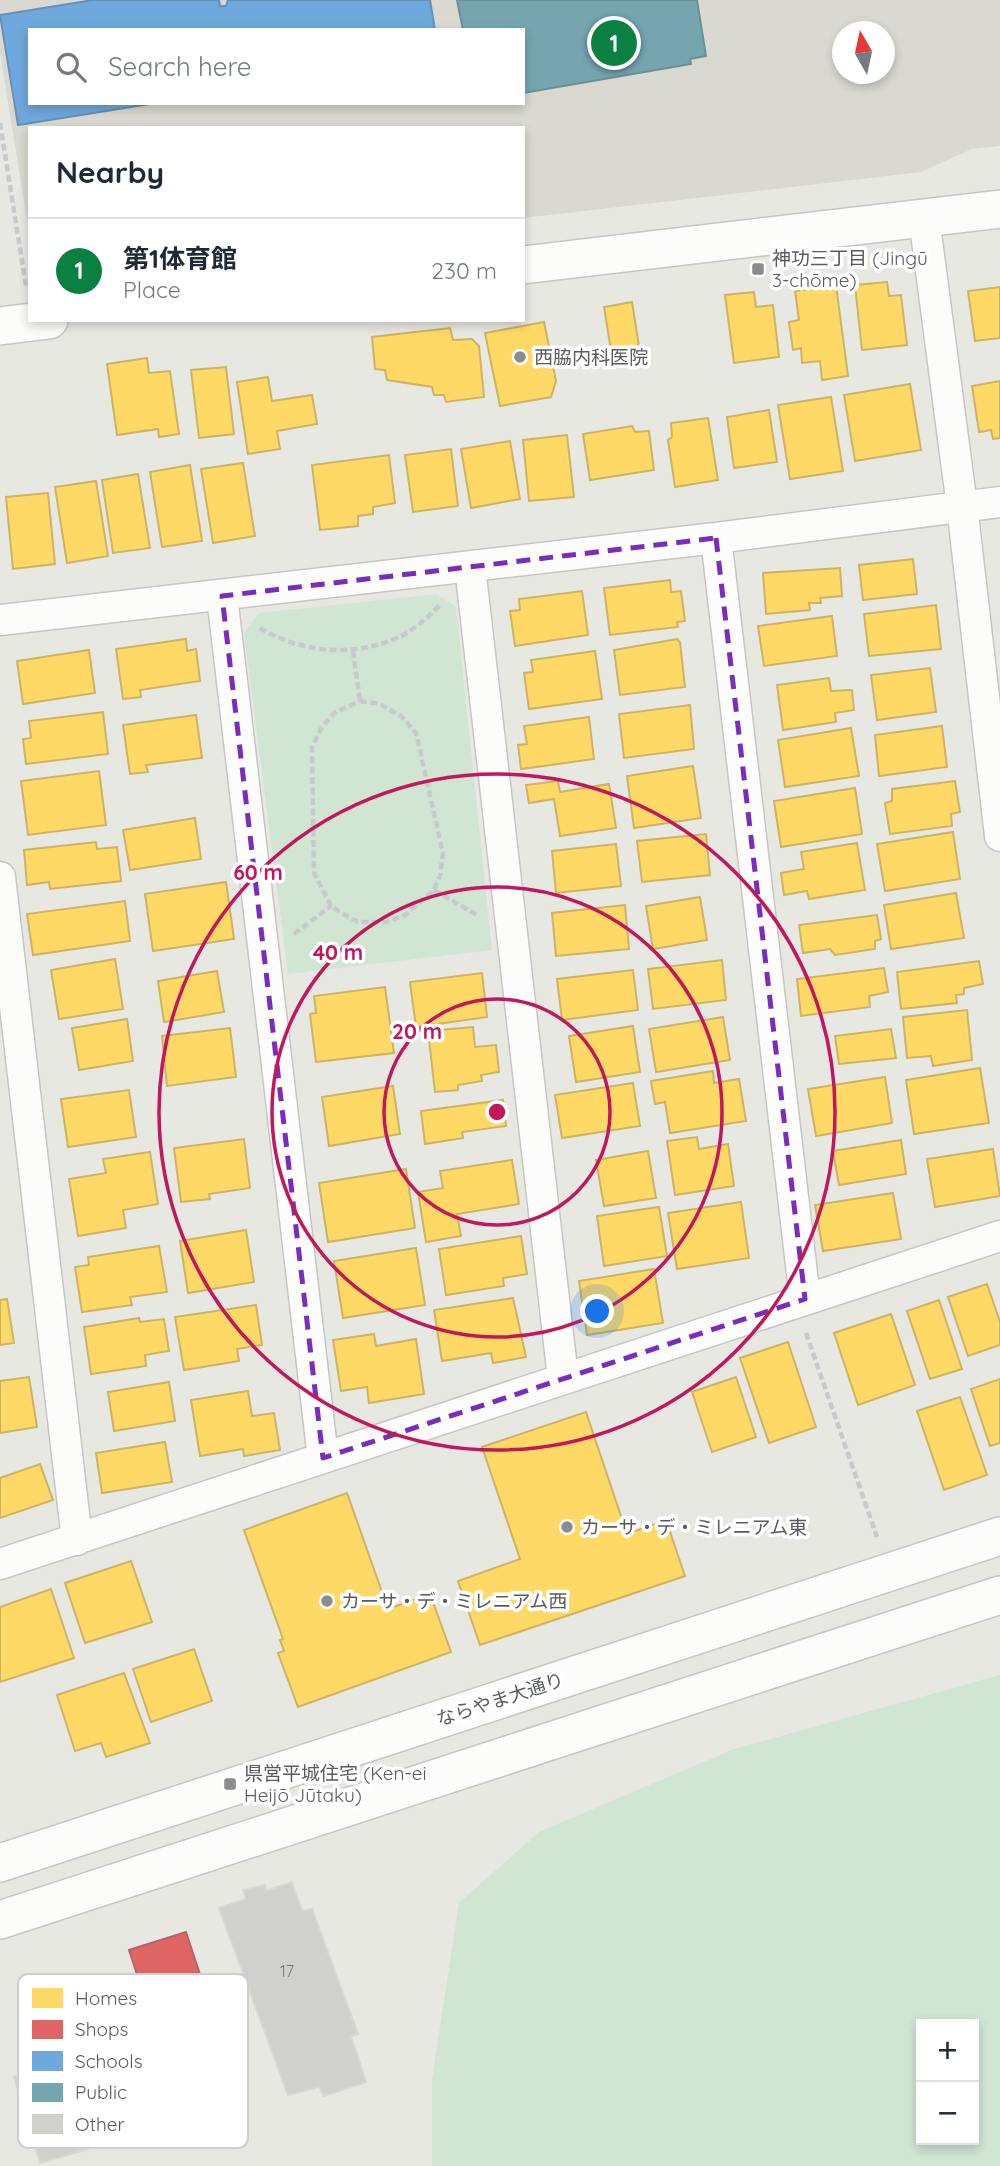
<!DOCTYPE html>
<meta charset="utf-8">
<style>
body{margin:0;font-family:Quicksand,"Noto Sans JP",sans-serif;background:#f6f6f7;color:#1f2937}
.controls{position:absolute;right:21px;bottom:21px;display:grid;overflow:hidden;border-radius:0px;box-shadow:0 4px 10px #0003}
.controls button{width:63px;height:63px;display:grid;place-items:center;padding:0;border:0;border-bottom:2px solid #e0e1e3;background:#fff;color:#1f2937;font:35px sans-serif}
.compass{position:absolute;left:832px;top:21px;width:63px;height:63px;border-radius:50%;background:#fff;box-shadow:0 4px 10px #0003;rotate:351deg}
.you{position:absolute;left:598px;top:1312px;width:24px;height:24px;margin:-18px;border:5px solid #fff;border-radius:50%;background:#1a73e8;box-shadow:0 0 0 10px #1a73e833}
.badge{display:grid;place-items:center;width:46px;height:46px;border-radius:50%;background:#0b8043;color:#fff;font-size:23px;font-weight:700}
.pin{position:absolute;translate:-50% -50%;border:4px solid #fff;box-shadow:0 2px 7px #0006}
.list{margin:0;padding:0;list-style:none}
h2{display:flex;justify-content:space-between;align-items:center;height:91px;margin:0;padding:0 28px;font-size:30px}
h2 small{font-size:23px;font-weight:400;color:#747a83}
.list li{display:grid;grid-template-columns:46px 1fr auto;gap:21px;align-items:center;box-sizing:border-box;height:105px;padding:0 28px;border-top:2px solid #e0e1e3}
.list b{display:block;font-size:26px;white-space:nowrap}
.list p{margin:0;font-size:23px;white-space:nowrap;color:#747a83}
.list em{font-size:23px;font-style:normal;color:#747a83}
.icon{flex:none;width:38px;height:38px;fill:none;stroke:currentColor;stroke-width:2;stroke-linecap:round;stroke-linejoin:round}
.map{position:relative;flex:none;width:1000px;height:2166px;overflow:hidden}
.search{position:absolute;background:#fff;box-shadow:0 4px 10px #0003;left:28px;top:28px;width:497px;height:77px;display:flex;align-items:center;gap:18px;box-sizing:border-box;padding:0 24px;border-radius:0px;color:#747a83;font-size:26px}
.panel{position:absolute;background:#fff;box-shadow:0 4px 10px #0003;left:28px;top:126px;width:497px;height:196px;border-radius:0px}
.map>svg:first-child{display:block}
.education{fill:#d9d9d1;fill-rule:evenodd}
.green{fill:#d1e5d3;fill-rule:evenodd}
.homes{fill:#ffd966;stroke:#cdb364;stroke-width:2}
.shops{fill:#e06666;stroke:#b86364;stroke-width:2}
.schools{fill:#6fa8dc;stroke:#6891b7;stroke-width:2}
.public{fill:#76a5af;stroke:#6d8f98;stroke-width:2}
.building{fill:#d0d0cd;stroke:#d8d7d2;stroke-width:2}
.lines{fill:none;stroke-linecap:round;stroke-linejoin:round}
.minor-casing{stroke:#c6c6c5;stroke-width:33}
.tertiary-casing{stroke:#c6c6c5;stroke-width:40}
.path{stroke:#c7caca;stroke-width:4.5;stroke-dasharray:7 3.5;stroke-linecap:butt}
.minor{stroke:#fcfcfb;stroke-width:30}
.tertiary{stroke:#fcfcfb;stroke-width:37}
.marked{fill:none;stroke:#7b2cbf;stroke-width:5;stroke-dasharray:14 9;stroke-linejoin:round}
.ring{fill:none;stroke:#c2185b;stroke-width:3.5}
.poi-dot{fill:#8b8c8e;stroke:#fff;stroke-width:2.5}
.labels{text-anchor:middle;stroke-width:7;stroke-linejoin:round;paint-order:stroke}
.number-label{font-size:16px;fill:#787a7d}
.poi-label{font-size:19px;fill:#595b61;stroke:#fff;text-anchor:start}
.street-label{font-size:19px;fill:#595b61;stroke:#fff}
.key{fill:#fff;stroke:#cdced0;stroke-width:2}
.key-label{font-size:19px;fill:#595b61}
.centre{fill:#c2185b;stroke:#fff;stroke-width:3.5}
.ring-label{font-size:21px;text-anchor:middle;font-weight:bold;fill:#c2185b;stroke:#fff;stroke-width:7;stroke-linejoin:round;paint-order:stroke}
</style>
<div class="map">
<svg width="1000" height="2166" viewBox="0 0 1000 2166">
<rect width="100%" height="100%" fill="#e8e8e3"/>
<!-- education -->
<path class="education" d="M0 0H1000V146L972 149 921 172 523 218V128H30V239L0 52ZM30 30H523V103H30ZM842 32H884V74H842Z"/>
<!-- green -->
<path class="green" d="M437 594 456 607 492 950 288 974 244 633 259 613Z
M1000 1675V2166H432V2079L459 1903 539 1832 734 1749ZM921 2024H974V2140H921Z"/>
<!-- homes -->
<path class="homes" d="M887 282 889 296 901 295 907 345 862 350 855 285Z
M836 285 848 376 822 380 820 361 802 363 801 348 793 350 789 322 799 320 795 291Z
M1000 287V338L975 341 968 291Z
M754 292 756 307 773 305 779 357 734 363 725 295Z
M632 302 641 359 613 363 604 307Z
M544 322 556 381 551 397 500 406 485 333Z
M450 328 453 340 472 339 479 346 484 397 446 402 444 395H434L432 387 387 380 385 370 375 369 372 337Z
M147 358 149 373 170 371 179 434 159 437 158 429 117 435 107 364Z
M226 367 234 434 199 438 191 370Z
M268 377 272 401 312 395 317 424 277 431 280 449 248 454 237 382Z
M1000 381V438L993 439 991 430 979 432 972 386Z
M910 384 921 450 855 461 844 395Z
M831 397 843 471 790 479 778 405Z
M769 410 777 462 734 468 727 417Z
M708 418 718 480 675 487 668 440 672 437 671 423Z
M632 426 635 432 649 431 654 470 590 480 583 434Z
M567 435 574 497 529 501 523 440Z
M510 441 520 499 471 508 461 449Z
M451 449 458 506 413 512 405 455Z
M389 455 395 503 373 507V514L358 516V526L320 530 312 465Z
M243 463 255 536 213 543 201 469Z
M190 465 202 541 162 547 150 472Z
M138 474 150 548 113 553 102 480Z
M96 481 108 556 67 563 55 487Z
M48 493 55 564 13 569 6 497Z
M913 559 917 594 863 600 859 565Z
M840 568 842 596 820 598 821 603H809L810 610 766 614 763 573Z
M670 580 671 592 681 591 685 621 677 622 678 627 610 635 604 588Z
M582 591 588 635 515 646 510 611 520 610 519 599Z
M936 605 941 649 869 656 864 614Z
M832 616 837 656 764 666 758 626Z
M186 639 187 651 196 649 200 681 140 690 141 697 123 699 116 649Z
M677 639 680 642 685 687 620 695 614 650Z
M89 650 95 693 23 704 17 661Z
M595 651 602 699 529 709 524 673 533 672 531 660Z
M930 668 936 712 877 720 871 675Z
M829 678 831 691 852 690 854 710 835 713 836 722 783 730 777 685Z
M690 705 694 749 624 758 619 714Z
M103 712 108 754 26 764 23 739 31 738 29 721Z
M196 715 202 758 146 765 148 772 130 774 123 725Z
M589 717 594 759 521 769 518 745 527 744 524 726Z
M942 726 947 767 879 776 875 735Z
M851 728 859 776 785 787 778 740Z
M693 766 701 818 634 828 627 776Z
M99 771 106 825 28 835 21 781Z
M558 781 560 792 609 784 616 828 560 836 554 799 529 803 526 785Z
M955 781 960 812 951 814 952 826 890 834 885 803 892 801V789Z
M855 788 862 834 781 847 774 801Z
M195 818 201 859 130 870 123 830Z
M953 832 960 879 885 891 877 844Z
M706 834 710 875 642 882 637 841Z
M96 842 97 849 117 847 121 881 50 889 49 882 27 885 24 850Z
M857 843 865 890 809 899 807 891 784 895 781 873 804 869 801 852Z
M616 844 621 886 556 893 552 851Z
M226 882 234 939 153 951 145 894Z
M956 893 964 938 891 949 884 905Z
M700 897 707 940 653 949 646 906Z
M125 901 130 941 33 955 27 914Z
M625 905 629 949 556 956 552 913Z
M877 915 881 939 875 941V949L835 955 830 949 803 953 799 925Z
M115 959 123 1009 59 1019 51 970Z
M722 960 726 1000 653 1009 648 969Z
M979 961 983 984 964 988V994L956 995 957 1003 901 1009 897 972Z
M884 968 888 992 869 996 870 1007 801 1016 797 979Z
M633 970 638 1010 562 1020 557 979Z
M217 971 224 1012 164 1022 158 981Z
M482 973 487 1017 416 1027 410 982Z
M385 987 394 1053 316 1062 310 1014 316 1013 314 996Z
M967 1010 972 1060 933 1066 931 1056 907 1058 903 1017Z
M723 1017 730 1060 656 1072 649 1029Z
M127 1019 133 1061 79 1070 72 1028Z
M633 1026 640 1072 576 1082 569 1036Z
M473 1027 475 1047 496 1045 499 1072 481 1075 482 1081 458 1085V1090L435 1092 428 1031Z
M230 1028 236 1077 167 1086 162 1036Z
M891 1029 896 1058 839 1064 835 1036Z
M980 1068 989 1123 914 1134 906 1080Z
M713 1071 714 1083 739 1079 746 1121 670 1133 665 1102 655 1104 651 1081Z
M885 1077 892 1123 816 1136 808 1089Z
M633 1083 640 1126 562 1138 555 1095Z
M393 1086 400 1134 329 1146 322 1097Z
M129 1090 136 1137 68 1147 61 1099Z
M503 1100 506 1126 462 1132 463 1138 425 1144 421 1111Z
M697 1137 699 1149 728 1144 734 1186 675 1195 667 1141Z
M244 1139 250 1188 209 1194 210 1199 181 1202 174 1148Z
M901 1140 906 1174 839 1185 833 1151Z
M993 1149 1000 1196 935 1207 927 1159Z
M648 1151 656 1198 604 1206 596 1160Z
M150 1152 158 1204 123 1210 126 1228 78 1236 69 1179 106 1173 103 1159Z
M512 1160 519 1204 457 1214 461 1236 426 1242 418 1192 443 1188 440 1171Z
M406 1169 415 1228 328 1242 319 1183Z
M893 1193 901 1239 823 1251 815 1205Z
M741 1202 749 1258 677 1269 668 1213Z
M659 1207 667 1256 604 1266 597 1216Z
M246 1230 254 1282 188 1293 180 1241Z
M521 1236 527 1274 503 1278 504 1286 446 1295 439 1249Z
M159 1246 167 1292 130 1297 132 1305 82 1312 75 1267 89 1265 88 1257Z
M416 1248 425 1305 343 1318 334 1261Z
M654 1269 663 1323 587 1335 579 1281Z
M987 1284 1000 1322V1345L968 1356 948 1297Z
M513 1298 526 1357 493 1363 491 1353 442 1361 434 1310Z
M7 1299 14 1343 0 1345V1300Z
M939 1300 962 1369 930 1379 907 1311Z
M256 1305 262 1345 237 1349 239 1361 184 1370 175 1317Z
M891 1314 915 1385 858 1405 834 1333Z
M139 1318 140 1322 164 1319 169 1351 145 1355 146 1366 91 1374 84 1327Z
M374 1334 376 1346 416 1339 424 1394 369 1403 367 1387 341 1391 333 1340Z
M788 1342 816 1427 769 1443 740 1358Z
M29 1377 37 1427 0 1433V1381Z
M736 1377 756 1437 712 1452 692 1392Z
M1000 1379V1443L990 1446 971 1389Z
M169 1382 175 1421 114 1431 108 1392Z
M248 1391 252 1416 274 1413 280 1450 244 1456 243 1449 200 1456 191 1400Z
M960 1397 987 1475 944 1490 917 1411Z
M586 1412 627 1534 666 1520 685 1576 480 1645 458 1581 520 1559 482 1447Z
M165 1442 172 1482 102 1493 96 1453Z
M40 1464 53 1500 0 1518V1478Z
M347 1493 388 1609 430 1594 451 1652 298 1707 278 1653 284 1651 280 1640 283 1639 244 1530Z
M131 1561 152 1622 85 1643 65 1583Z
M51 1589 74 1658 0 1682V1607Z
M194 1649 212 1701 151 1722 133 1669Z
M124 1673 150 1743 106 1757 101 1743 75 1751 57 1695Z"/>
<!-- shops -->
<path class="shops" d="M186 1932 214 2017 157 2036 129 1950Z"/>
<!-- schools -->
<path class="schools" d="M93 0H219L220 6H226L228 0H430L435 30H30V103H156L18 125 0 15Z"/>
<!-- public -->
<path class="public" d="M457 0H697L706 56 690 59 691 64 523 93V30H463Z"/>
<!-- building -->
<path class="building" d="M292 1882 302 1911 312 1909 358 2034 351 2036 366 2082 324 2096 319 2087 288 2095 219 1908 246 1899 243 1890 265 1885 266 1891Z
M70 2060 95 2147 40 2163 14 2077Z"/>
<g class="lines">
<!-- minor casing -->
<g class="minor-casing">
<path id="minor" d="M924 218 962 506 1000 836
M716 538 805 1299
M470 567 563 1378
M222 596 323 1458
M0 620 716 538 1000 502
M0 877 77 1540
M0 1564 1000 1236"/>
</g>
<!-- tertiary casing -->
<g class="tertiary-casing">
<path id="tertiary" d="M523 265 1000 209
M0 326 49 320
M0 1863 1000 1536
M0 1920 1000 1595"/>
</g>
<!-- path -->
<path class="path" d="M0 123 26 286
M260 628C301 653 353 657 397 638 413 631 428 617 440 605
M353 651 360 701
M360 701 380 704 401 716 416 733 443 854 440 876 434 890 405 915 386 922H358L340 912 331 906 314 873 312 747 322 727 334 713Z
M434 890 477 915
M294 934 331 906
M806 1333 877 1537"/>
<!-- minor -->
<use href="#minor" class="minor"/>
<!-- tertiary -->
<use href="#tertiary" class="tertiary"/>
</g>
<!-- marked area -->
<path class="marked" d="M716 538 805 1299 323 1458 222 596Z"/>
<!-- distance rings -->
<g class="ring">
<circle cx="497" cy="1112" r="113"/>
<circle cx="497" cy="1112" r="225"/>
<circle cx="497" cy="1112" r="338"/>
</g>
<!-- markers -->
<g class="poi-dot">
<rect x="751" y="262" width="14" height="14" rx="3.5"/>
<circle cx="520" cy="357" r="7"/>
<circle cx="567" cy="1527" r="7"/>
<circle cx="327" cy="1601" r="7"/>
<rect x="223" y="1777" width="14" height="14" rx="3.5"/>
</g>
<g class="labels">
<!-- number labels -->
<g class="number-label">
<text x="287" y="1977">17</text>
</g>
<!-- poi labels -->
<g class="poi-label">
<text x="772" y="265">神功三丁目 (Jingū<tspan x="772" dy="22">3-chōme)</tspan></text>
<text x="534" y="364">西脇内科医院</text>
<text x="581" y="1534">カーサ・デ・ミレニアム東</text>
<text x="341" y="1608">カーサ・デ・ミレニアム西</text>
<text x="244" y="1780">県営平城住宅 (Ken-ei<tspan x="244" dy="22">Heijō Jūtaku)</tspan></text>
</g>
<!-- street labels -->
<g class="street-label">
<text transform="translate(500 1699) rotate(-18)" y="7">ならやま大通り</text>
</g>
</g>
<!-- legend -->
<rect x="18" y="1974" width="230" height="174" rx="10" class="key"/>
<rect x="32" y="1988" width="31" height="20" fill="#ffd966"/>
<rect x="32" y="2020" width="31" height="19" fill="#e06666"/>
<rect x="32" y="2051" width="31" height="20" fill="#6fa8dc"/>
<rect x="32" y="2083" width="31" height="19" fill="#76a5af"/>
<rect x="32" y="2114" width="31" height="20" fill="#d0d0cd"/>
<g class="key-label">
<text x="75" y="2005">Homes</text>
<text x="75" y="2036">Shops</text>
<text x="75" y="2068">Schools</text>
<text x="75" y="2099">Public</text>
<text x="75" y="2131">Other</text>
</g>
<circle cx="497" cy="1112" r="10" class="centre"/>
<g class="ring-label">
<text x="258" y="880">60 m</text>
<text x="338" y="960">40 m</text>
<text x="417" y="1039">20 m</text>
</g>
</svg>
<div class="controls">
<button>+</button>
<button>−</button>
</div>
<svg class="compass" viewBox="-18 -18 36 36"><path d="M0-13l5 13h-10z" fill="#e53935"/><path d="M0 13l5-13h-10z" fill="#747a83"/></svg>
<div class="you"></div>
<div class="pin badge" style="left:614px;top:43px">1</div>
<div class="search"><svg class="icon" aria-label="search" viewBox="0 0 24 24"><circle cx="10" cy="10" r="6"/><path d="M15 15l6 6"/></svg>Search here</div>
<section class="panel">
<h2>Nearby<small></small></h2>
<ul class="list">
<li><span class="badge">1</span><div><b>第1体育館</b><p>Place</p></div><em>230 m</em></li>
</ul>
</section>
</div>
